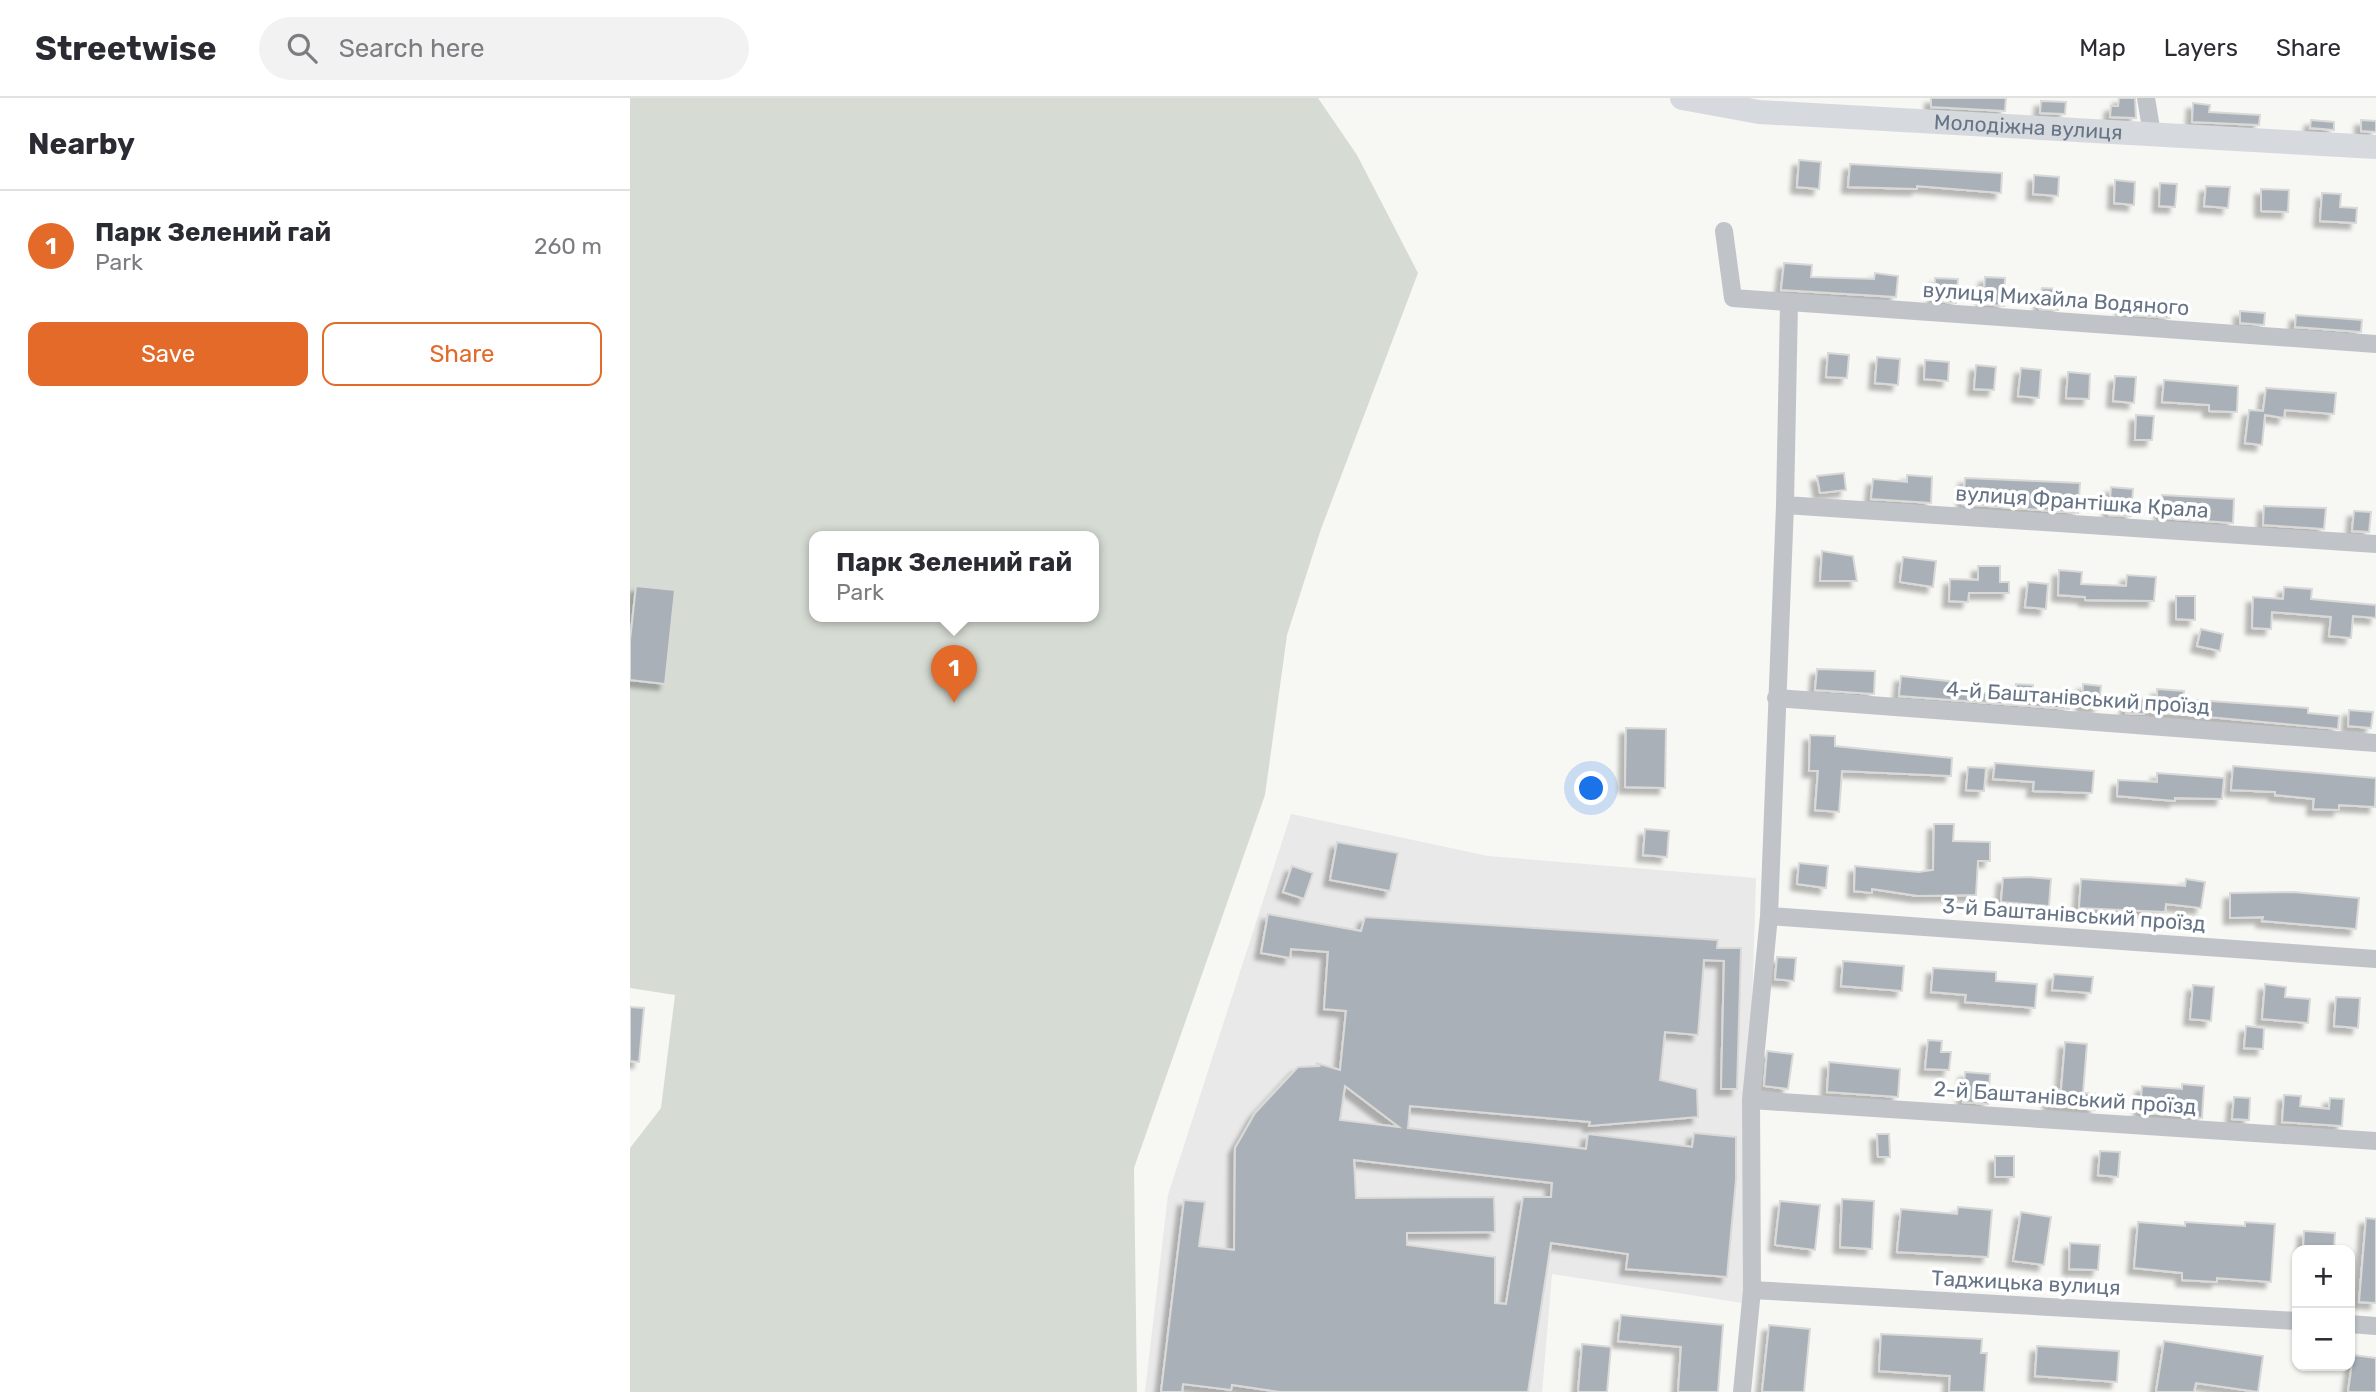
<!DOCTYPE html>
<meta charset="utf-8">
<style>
body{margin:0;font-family:Rubik,sans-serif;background:#f2f2f3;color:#2b2b33}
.controls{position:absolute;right:21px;bottom:21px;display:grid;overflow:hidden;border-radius:14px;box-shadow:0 2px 5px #0004}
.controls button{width:63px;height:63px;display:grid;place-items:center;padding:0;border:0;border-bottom:2px solid #e1e1e2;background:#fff;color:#2b2b33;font:35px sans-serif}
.you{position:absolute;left:962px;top:691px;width:24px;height:24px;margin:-18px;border:5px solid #fff;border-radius:50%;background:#1a73e8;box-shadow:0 0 0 10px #1a73e833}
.badge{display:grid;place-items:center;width:46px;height:46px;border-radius:50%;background:#e36a29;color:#fff;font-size:23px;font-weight:700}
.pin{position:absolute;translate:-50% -58px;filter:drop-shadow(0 2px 4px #0008)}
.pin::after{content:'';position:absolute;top:37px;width:24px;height:21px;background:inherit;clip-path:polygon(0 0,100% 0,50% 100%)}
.popup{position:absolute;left:179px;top:433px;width:290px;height:91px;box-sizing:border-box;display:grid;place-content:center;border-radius:14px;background:#fff;filter:drop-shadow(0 2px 5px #0005);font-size:23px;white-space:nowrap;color:#7c7c81}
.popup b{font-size:26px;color:#2b2b33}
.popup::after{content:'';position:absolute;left:50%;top:100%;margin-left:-14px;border:14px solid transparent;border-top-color:#fff}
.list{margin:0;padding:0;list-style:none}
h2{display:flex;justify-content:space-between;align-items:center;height:91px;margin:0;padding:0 28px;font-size:30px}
h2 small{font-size:23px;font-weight:400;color:#7c7c81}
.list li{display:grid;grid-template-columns:46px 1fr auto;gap:21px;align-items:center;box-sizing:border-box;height:112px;padding:0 28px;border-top:2px solid #e1e1e2}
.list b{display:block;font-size:26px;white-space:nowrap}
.list p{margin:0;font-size:23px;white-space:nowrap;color:#7c7c81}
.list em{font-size:23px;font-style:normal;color:#7c7c81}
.actions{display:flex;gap:14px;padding:21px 28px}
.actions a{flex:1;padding:16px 0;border:2px solid #e36a29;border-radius:14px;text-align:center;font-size:24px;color:#e36a29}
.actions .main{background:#e36a29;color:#fff}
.icon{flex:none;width:38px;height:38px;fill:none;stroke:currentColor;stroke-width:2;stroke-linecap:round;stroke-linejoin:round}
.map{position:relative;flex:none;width:1746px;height:1294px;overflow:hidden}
header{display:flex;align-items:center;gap:42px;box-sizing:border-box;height:98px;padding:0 35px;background:#fff;border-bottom:2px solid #e1e1e2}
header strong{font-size:33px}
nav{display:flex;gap:38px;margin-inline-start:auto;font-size:24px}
.search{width:490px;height:63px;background:#f2f2f3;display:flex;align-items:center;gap:18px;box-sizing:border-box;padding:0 24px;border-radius:38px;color:#7c7c81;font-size:26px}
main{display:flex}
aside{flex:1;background:#fff}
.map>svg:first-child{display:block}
.built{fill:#e8e9e8}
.green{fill:#d6dcd4;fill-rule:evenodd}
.building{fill:#a9b0b8;stroke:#d9d9d7;stroke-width:2;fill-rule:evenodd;filter:url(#shadow)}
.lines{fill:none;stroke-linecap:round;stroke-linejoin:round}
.street{stroke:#c0c4c9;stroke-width:18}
.secondary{stroke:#d6dadf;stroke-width:24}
.labels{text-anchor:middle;stroke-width:7;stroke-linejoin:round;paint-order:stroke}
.street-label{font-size:21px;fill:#667486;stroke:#fff}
</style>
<header>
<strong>Streetwise</strong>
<div class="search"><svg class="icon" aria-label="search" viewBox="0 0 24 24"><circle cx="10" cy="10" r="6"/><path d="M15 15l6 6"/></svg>Search here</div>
<nav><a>Map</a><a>Layers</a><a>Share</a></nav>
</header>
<main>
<aside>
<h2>Nearby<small></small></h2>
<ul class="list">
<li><span class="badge">1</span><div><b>Парк Зелений гай</b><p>Park</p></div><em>260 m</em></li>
</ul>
<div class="actions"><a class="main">Save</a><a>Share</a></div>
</aside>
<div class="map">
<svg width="1746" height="1294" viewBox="0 0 1746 1294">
<defs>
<filter id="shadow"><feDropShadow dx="-6" dy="6" stdDeviation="2" flood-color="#0004"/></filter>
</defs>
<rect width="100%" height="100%" fill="#f7f7f4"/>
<!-- built -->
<path class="built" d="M661 716 858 758 1126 780 1113 1205 922 1176 912 1294H515L538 1097Z"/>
<!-- green -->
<path class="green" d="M0 0H688L727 57 788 175 691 431 657 537 635 697 504 1070 507 1294H0V1050L31 1010 45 897 0 890ZM184 439H464V519H184Z"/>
<!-- building -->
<path class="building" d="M1301 0H1376L1375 13 1301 9Z
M1489 0H1505L1506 20 1480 19 1481 8H1488Z
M1411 3 1436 4 1435 16 1410 15Z
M1563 5 1580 7 1579 14 1630 17 1629 27 1562 24Z
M1681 22 1704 24V32L1680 30Z
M1731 22 1746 23V34L1731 33Z
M1169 62 1191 64 1189 91 1167 89Z
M1220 66 1372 75 1371 95 1287 88V91L1218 89Z
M1404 77 1429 79 1428 98 1403 96Z
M1485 82 1505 84 1504 107 1484 105Z
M1530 85 1547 86 1545 109 1529 108Z
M1576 88 1600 89 1598 110 1574 108Z
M1631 91 1659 92 1658 114 1631 113Z
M1692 95 1711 96 1710 109 1727 110 1726 125 1690 123Z
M1154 165 1182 167 1181 179 1244 181 1245 175 1268 178 1266 199 1151 192Z
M1355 179 1375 180 1374 208 1353 206Z
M1305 180 1328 181 1326 205 1304 203Z
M1412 190 1430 191 1428 212 1410 211Z
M1493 200 1541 203 1540 220 1492 216Z
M1610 213 1635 215 1634 227 1610 225Z
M1666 217 1732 222 1731 234 1665 229Z
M1198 255 1219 257 1217 280 1196 279Z
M1247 259 1270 261 1268 287 1245 285Z
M1295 262 1319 264 1318 283 1294 281Z
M1346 267 1366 269 1364 292 1344 291Z
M1391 270 1411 272 1409 300 1388 298Z
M1438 274 1460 276 1459 301 1436 300Z
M1485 278 1506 279 1504 305 1483 303Z
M1534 282 1608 288 1607 314 1579 313V307L1532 304Z
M1636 290 1706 295 1704 316 1655 312 1654 320 1635 317 1632 347 1615 345 1619 312 1633 313Z
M1506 317 1524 318 1522 342H1505Z
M1214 375 1216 392 1190 395 1187 378Z
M1277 377 1302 379 1301 405 1241 401 1243 381 1277 384Z
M1335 380 1450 385 1448 415 1333 406Z
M1481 389 1503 391 1501 418 1479 417Z
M1532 397 1604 401 1603 425 1531 420Z
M1634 408 1696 410 1694 431 1633 427Z
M1724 413 1741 414 1739 434 1722 433Z
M1192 453 1223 458 1227 483H1190Z
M1273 459 1306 463 1303 489 1270 484Z
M1348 468H1370V484H1379V495H1339L1338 504 1319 503 1320 481 1348 482Z
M1429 472 1452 474 1451 486 1496 488 1497 477 1526 479 1524 503 1455 502V499L1428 497Z
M1398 484 1418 486 1416 511 1395 509Z
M6 488 45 492 35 586 0 582V542Z
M1654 489 1682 491 1681 501 1746 507V520L1723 518 1721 540 1699 538 1701 519 1642 514 1641 531 1622 530 1623 499 1653 501Z
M1546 498H1565V522L1546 521Z
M1571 531 1593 536 1590 553 1567 548Z
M1187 571 1245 573 1244 596 1185 592Z
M1271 578 1327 584 1326 592 1385 598 1386 586 1403 587V594L1440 598 1439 611 1269 598Z
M1453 586 1471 588 1469 609 1452 608Z
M1527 591 1554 593 1553 601 1678 610V615L1709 618 1708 631 1514 613V616L1496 615 1497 599 1527 602Z
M1719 612 1743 614 1741 630 1718 628Z
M996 630 1036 631 1035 690 995 689Z
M1180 637 1205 638V648L1322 660 1321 678 1212 673 1209 714 1185 712 1188 673H1179Z
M1365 665 1464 673 1462 695 1403 693 1404 684 1363 681Z
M1603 668 1746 680 1745 709 1709 707V712L1683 711 1684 701 1645 697V694L1601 692Z
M1338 669 1356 670 1354 693 1336 692Z
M1527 675 1594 680 1592 701 1545 700V703L1487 698 1488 682 1527 684Z
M1304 726H1324L1323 743 1360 744V763H1348L1346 797 1288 798 1242 791V795L1224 793 1225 768 1289 774 1303 772Z
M1015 731 1039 733 1037 759 1013 757Z
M707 744 768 755 760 793 700 782Z
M1169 765 1198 768 1196 790 1167 786Z
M662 768 683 775 674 801 653 794Z
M1399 779 1421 781 1419 808 1371 804 1373 780Z
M1451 781 1555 788 1556 781 1575 784 1571 810 1536 806 1535 814 1449 810Z
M1663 794 1729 800 1726 831 1632 823 1633 819 1600 820V795Z
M638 816 731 833 735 819 1088 842 1087 850H1111L1107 991H1091L1094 863 1074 862 1068 937 1035 934 1030 982 1067 991 1068 1019 959 1028 960 1024 780 1008 778 1030 956 1051 958 1036 1062 1049 1064 1035 1106 1039V1081L1097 1179 996 1171 998 1156 921 1145 898 1294H650L602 1287 601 1292 553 1286 552 1294H531L554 1102 575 1104 569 1148 604 1152 605 1050 625 1015 668 969 689 968 686 965 710 972 716 913 694 911 698 854 661 851 660 860 631 855ZM715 988 769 1029 710 1022ZM724 1062 922 1085 921 1099H893L876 1206 865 1205V1159L777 1147V1135L865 1134 864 1099 726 1100Z
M1147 859 1166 860 1164 883 1145 881Z
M1213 863 1274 868 1272 893 1211 888Z
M1303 870 1366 874V883L1407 886 1405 910 1335 904 1336 897 1301 894Z
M1424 876 1463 879 1461 895 1422 892Z
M1635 886 1656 889 1655 899 1680 901 1678 925 1632 921Z
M1563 887 1584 889 1581 923 1560 921Z
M1706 899 1730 900 1728 930 1704 928Z
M0 909 14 910 9 964 0 963Z
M1616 928 1634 930 1633 951 1614 950Z
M1298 942 1312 943 1311 954H1321L1319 972 1295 971Z
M1435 944 1457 946 1453 995 1467 996 1465 1012 1419 1007 1421 991 1431 992Z
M1137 953 1163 956 1158 991 1134 988Z
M1199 964 1270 971 1268 999 1197 994Z
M1335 974 1360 976 1358 1006 1333 1004Z
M1552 986 1574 988 1572 1020 1510 1014 1512 988 1552 991Z
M1654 997 1671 998 1670 1008 1699 1011 1700 1000 1714 1001 1712 1028 1652 1024Z
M1604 999 1620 1000 1619 1022 1602 1021Z
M1247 1036H1259L1260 1059H1248Z
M1470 1053 1490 1054 1488 1079 1468 1077Z
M1365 1058H1384V1079H1365Z
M1212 1101 1244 1103 1242 1151 1210 1149Z
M1150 1103 1190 1107 1185 1152 1145 1147Z
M1328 1109 1362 1112 1358 1159 1267 1154 1271 1111 1327 1116Z
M1391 1114 1421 1119 1414 1167 1383 1163Z
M1736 1120 1746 1121V1205L1729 1204Z
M1508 1124 1555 1128V1124L1615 1128V1124L1645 1126 1641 1184 1587 1180V1184L1552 1182V1175L1504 1170Z
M1674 1133 1705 1135 1704 1152H1673Z
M1440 1145 1470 1147 1468 1172 1439 1171Z
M991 1217 1093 1227 1088 1294H1048L1051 1249 988 1243Z
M1139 1227 1180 1231 1174 1294H1132Z
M1251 1236 1352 1241 1351 1255H1357L1354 1294H1319L1320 1278 1249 1273Z
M1534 1243 1633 1258 1628 1294 1566 1285 1564 1294H1526Z
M952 1246 981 1249 977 1294H948Z
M1407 1248 1489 1253 1487 1284 1405 1278Z
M1723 1257 1746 1260V1294H1718Z"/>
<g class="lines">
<!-- street -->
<path class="street" d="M1516 0 1522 36
M1094 133 1103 200 1746 246
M1155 407 1746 446
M1146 600 1746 645
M1139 818 1746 861
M1121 1002 1746 1043
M1122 1192 1667 1223
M1720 1226 1746 1228
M1112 1294 1122 1192 1121 1002 1139 818 1155 407 1159 205"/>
<!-- secondary -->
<path class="secondary" id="s1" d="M1052 0 1129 14 1746 49"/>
</g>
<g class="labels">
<!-- street labels -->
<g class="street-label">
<text dy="7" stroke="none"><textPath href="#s1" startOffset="348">Молодіжна вулиця</textPath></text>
<text transform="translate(1426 201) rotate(4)" y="7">вулиця Михайла Водяного</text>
<text transform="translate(1452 404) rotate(4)" y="7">вулиця Франтішка Крала</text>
<text transform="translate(1448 600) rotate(4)" y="7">4-й Баштанівський проїзд</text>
<text transform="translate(1444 817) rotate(4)" y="7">3-й Баштанівський проїзд</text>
<text transform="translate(1435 1000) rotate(4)" y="7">2-й Баштанівський проїзд</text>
<text transform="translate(1396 1185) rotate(3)" y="7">Таджицька вулиця</text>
</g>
</g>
</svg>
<div class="controls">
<button>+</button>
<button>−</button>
</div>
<div class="you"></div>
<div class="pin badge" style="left:324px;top:605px">1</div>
<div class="popup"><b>Парк Зелений гай</b>Park</div>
</div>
</main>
